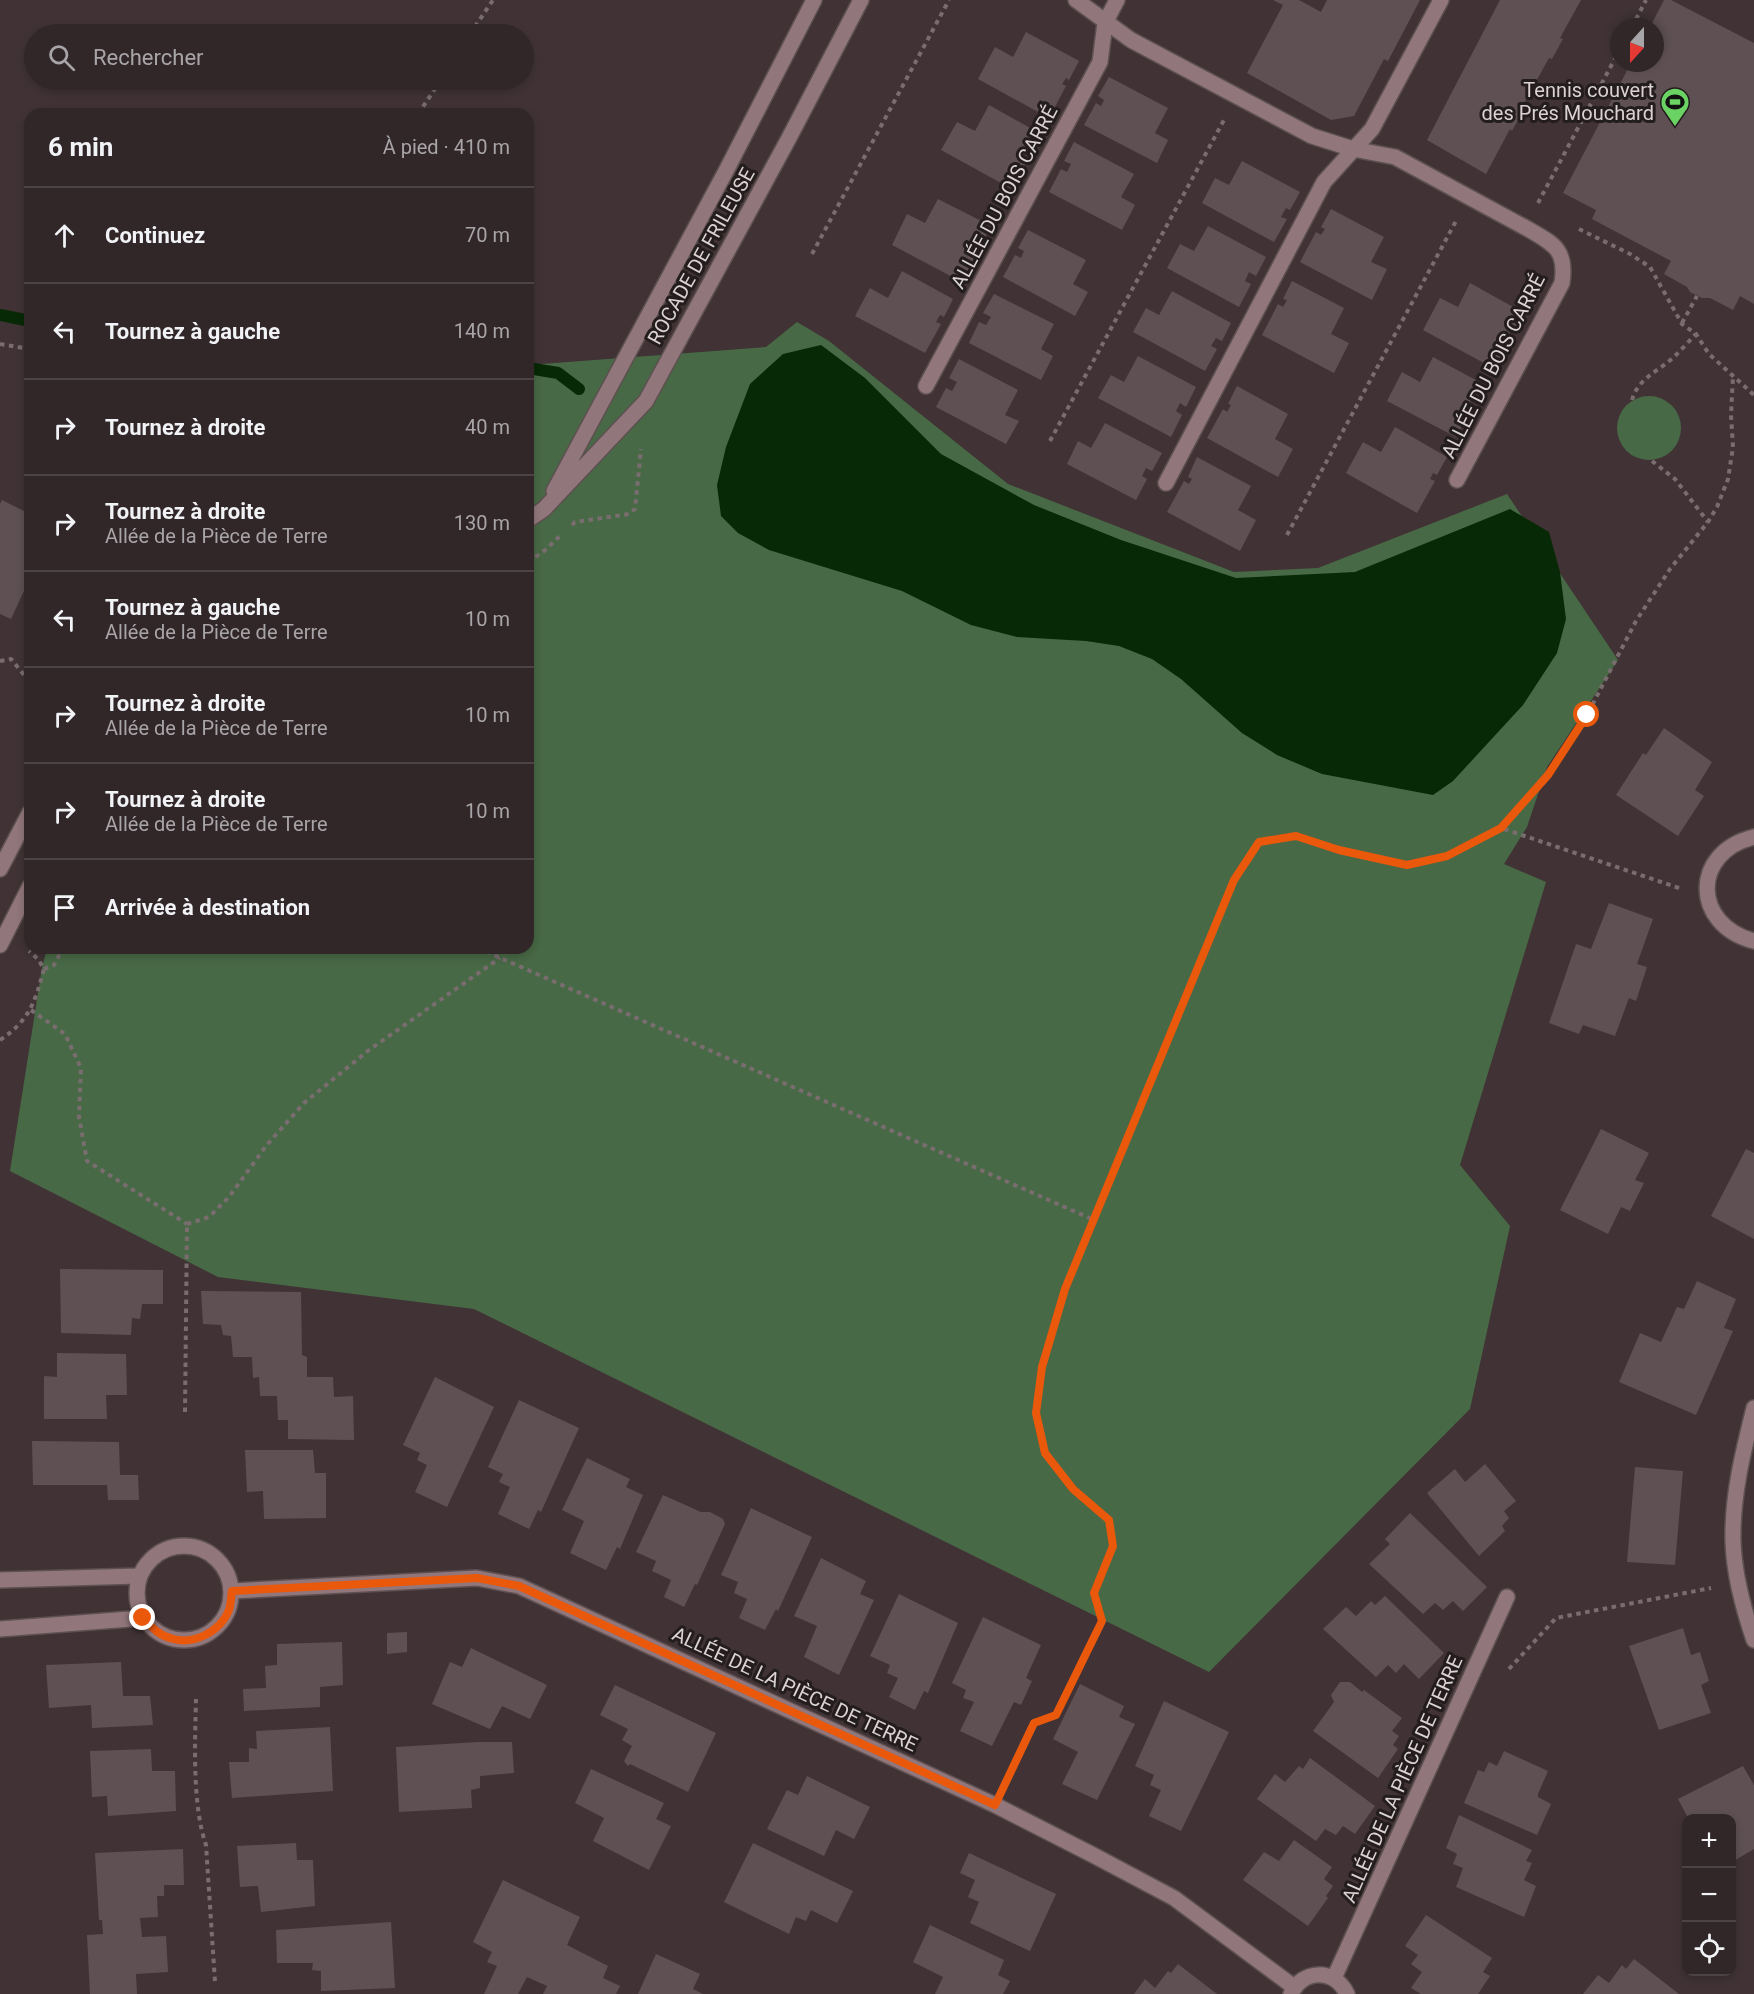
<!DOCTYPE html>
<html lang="fr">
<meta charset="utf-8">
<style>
body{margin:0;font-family:Roboto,sans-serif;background:#392e30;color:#f1f3f6}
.controls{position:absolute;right:18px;bottom:18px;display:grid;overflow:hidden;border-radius:12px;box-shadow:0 3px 9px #0003}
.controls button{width:54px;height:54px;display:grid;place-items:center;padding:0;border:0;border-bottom:2px solid #4c4345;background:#312628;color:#f1f3f6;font:30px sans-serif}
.compass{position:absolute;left:1610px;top:18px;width:54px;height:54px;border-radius:50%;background:#312628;box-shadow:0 3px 9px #0003;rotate:201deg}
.stop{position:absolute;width:18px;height:18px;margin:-14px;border:4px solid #ea580c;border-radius:50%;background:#fff}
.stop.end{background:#ea580c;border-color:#fff;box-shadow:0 2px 6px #0008}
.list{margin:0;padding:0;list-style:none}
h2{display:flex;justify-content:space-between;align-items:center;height:78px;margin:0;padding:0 24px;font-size:26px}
h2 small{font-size:20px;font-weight:400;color:#a8a5a8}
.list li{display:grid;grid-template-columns:39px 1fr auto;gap:18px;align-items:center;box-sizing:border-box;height:96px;padding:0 24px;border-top:2px solid #4c4345}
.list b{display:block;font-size:22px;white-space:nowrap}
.list p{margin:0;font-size:20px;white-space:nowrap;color:#a8a5a8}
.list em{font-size:20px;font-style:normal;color:#a8a5a8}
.icon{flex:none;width:33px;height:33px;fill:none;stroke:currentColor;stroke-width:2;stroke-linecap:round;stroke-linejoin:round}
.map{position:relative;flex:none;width:1754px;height:1994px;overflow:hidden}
.search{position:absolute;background:#312628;box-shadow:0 3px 9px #0003;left:24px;top:24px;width:510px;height:66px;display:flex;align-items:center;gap:15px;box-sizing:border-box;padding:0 21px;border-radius:33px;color:#a8a5a8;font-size:22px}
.panel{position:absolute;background:#312628;box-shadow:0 3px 9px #0003;left:24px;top:108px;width:510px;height:846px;border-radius:18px}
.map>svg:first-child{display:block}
.green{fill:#486945}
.water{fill:#072905}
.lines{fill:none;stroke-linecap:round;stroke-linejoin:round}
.stream{stroke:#072905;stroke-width:12}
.building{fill:#5f5153}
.minor-casing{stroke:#5d5051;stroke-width:18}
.path{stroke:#796d6f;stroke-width:4;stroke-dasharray:4.5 4.5;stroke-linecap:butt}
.minor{stroke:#91777b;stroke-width:15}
.route{stroke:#ea580c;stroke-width:8}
.labels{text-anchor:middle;stroke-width:6;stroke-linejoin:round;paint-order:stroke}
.poi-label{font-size:20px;fill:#dad2d3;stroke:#231d1e;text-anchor:end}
.street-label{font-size:20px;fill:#dad2d3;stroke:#231d1e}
</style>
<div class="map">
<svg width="1754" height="1994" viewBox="0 0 1754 1994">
<rect width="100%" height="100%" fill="#413335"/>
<!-- green -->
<path class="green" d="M797 322 829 341 1008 484 1234 572 1318 568 1507 494 1618 660 1547 767 1527 827 1504 864 1546 882 1460 1165 1510 1226 1470 1409 1209 1672 474 1309 218 1277 10 1171 42 968 47 948H528V365L766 347Z
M1617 428a32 32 0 1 1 64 0a32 32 0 1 1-64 0Z"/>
<!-- water -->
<path class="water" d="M821 345 865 378 941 454 1034 505 1121 540 1236 578 1355 572 1510 509 1549 532 1560 572 1566 619 1557 653 1523 705 1453 781 1433 795 1322 774 1277 755 1242 733 1181 679 1152 659 1119 646 1086 641 1017 637 971 625 902 591 769 550 738 533 721 516 717 485 726 447 750 384 783 354Z"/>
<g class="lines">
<!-- stream -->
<path class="stream" d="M0 315 30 321
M528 368 558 373 579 389"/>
</g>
<!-- building -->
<path class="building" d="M1273 0H1299L1321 12 1327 0H1420L1388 61 1384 59 1354 116 1331 120 1247 73 1283 5Z
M1500 0H1581L1560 38 1563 39 1552 59 1549 58 1523 105 1525 107 1512 131 1510 129 1486 174 1427 140Z
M1664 0H1671L1754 43V304L1740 296 1733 310 1710 298H1702L1690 292 1687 287 1664 274 1671 261 1592 219 1596 210 1563 193 1631 63H1655V27H1650Z
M1026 32 1079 61 1069 80 1066 78 1062 84 1066 86 1049 118 978 79 995 47 1013 57Z
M1109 77 1168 108 1155 133 1168 140 1157 163 1084 125 1096 103 1101 106 1104 100 1098 96Z
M989 105 1041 134 1031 152 1027 150 1023 157 1028 159 1012 189 941 150 957 122 975 131Z
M1074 142 1134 174 1121 197 1135 205 1122 230 1049 192 1061 169 1067 172 1071 164 1064 161Z
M1242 161 1300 192 1290 210 1286 208 1281 217 1287 219 1274 242 1202 203 1215 178 1229 185Z
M938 199 991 226 981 245 977 242 973 250 977 253 962 282 892 245 907 214 925 223Z
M1331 209 1384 237 1371 262 1387 269 1372 300 1300 262 1316 232 1321 235 1325 229 1321 227Z
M1208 226 1266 257 1256 276 1249 272 1245 281 1251 284 1239 307 1167 268 1180 244 1194 251Z
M1028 230 1086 260 1073 284 1088 292 1075 316 1003 277 1015 255 1021 258 1024 251 1018 248Z
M902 271 953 299 944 317 940 315 936 322 941 324 925 353 855 316 870 288 888 298Z
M1292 281 1344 308 1331 334 1349 343 1334 373 1262 335 1278 304 1283 307 1287 300 1283 299Z
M1470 283 1524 313 1514 331 1511 330 1508 335 1512 336 1495 369 1423 330 1440 298 1458 307Z
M1172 291 1231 323 1222 341 1216 338 1211 346 1217 349 1205 371 1133 332 1146 308 1159 315Z
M994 294 1054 324 1041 349 1053 356 1041 380 969 343 979 322 986 325 991 317 983 313Z
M1138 356 1196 387 1186 407 1180 403 1176 411 1182 415 1171 437 1098 398 1111 375 1124 382Z
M1433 357 1485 385 1475 402 1471 400 1467 408 1471 410 1456 437 1387 401 1402 372 1420 382Z
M959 359 1018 390 1005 415 1019 421 1006 444 936 407 946 388 952 391 957 382 949 378Z
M1237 386 1288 414 1275 439 1293 449 1278 477 1207 438 1223 409 1227 412 1231 405 1228 404Z
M1105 423 1162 453 1152 471 1146 468 1142 476 1147 479 1136 500 1067 464 1078 441 1091 448Z
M1395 427 1447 457 1437 475 1433 473 1430 479 1435 481 1417 513 1346 473 1363 442 1381 452Z
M1197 457 1251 486 1238 510 1256 520 1240 551 1167 512 1184 481 1189 484 1192 479 1188 477Z
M2 500 30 514V578L11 619 0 614V504Z
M1664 728 1712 762 1695 790 1704 796 1678 836 1616 795 1643 753 1646 755Z
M1609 903 1653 919 1637 964 1647 967 1636 1001 1629 998 1615 1036 1583 1025 1579 1034 1549 1023 1576 944 1591 949Z
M1601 1129 1649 1153 1635 1180 1644 1183 1630 1211 1621 1207 1608 1234 1560 1210Z
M1746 1149 1754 1153V1239L1711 1216Z
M60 1269 163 1270V1304H142L140 1319 132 1318 131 1335 61 1333Z
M1697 1281 1736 1299 1724 1328 1733 1331 1696 1415 1619 1382 1640 1333 1661 1342 1677 1307 1684 1309Z
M201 1291 301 1292 302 1355 307 1357V1377H333L334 1397 353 1396 354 1440 288 1439V1420H278L277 1396H260L259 1377 253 1378 252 1357H233L231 1336 223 1335 221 1325 203 1324Z
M57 1353 126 1354 127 1395H106L107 1419H44V1376L57 1377Z
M435 1377 494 1407 447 1507 415 1492 427 1465 417 1460 420 1453 403 1445Z
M519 1400 579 1428 541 1512 538 1510 529 1529 498 1514 510 1487 499 1482 503 1474 488 1467Z
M32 1441 119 1442 120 1475H138L139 1500H108L107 1485H33Z
M245 1450H313L315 1473H326V1518L264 1519 263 1491 247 1492Z
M587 1458 630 1479 626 1487 643 1495 620 1549 617 1547 606 1570 570 1553 584 1521 562 1510Z
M1485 1464 1516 1501 1504 1511 1509 1518 1502 1526 1505 1531 1479 1556 1427 1493 1455 1469 1465 1482Z
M1635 1467 1683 1471 1675 1565 1627 1562Z
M663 1495 701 1512H710L723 1519 725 1524 697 1585 695 1584 684 1607 664 1597 671 1580 652 1571 656 1561 636 1552Z
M751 1508 812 1537 778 1611 776 1609 765 1630 739 1618 747 1599 734 1593 738 1582 721 1575Z
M1410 1513 1487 1587 1463 1611 1453 1601 1443 1610 1435 1603 1423 1614 1369 1564 1390 1544 1385 1539Z
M821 1558 866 1581 860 1594 874 1600 839 1675 804 1657 817 1626 794 1616Z
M899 1594 958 1623 928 1693 924 1691 915 1710 889 1697 898 1678 887 1673 890 1665 870 1656Z
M1385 1596 1444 1653 1419 1679 1404 1664 1396 1673 1388 1665 1376 1677 1323 1629 1346 1607 1356 1616 1371 1601 1375 1605Z
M983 1617 1041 1645 1026 1678 1032 1681 1021 1705 1014 1702 992 1746 960 1731 974 1702 963 1698 966 1690 952 1683Z
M1683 1628 1691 1655 1700 1652 1709 1681 1701 1685 1711 1713 1659 1730 1629 1646Z
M407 1632V1652L387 1654V1633Z
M342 1642 343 1685 320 1687V1707L244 1711 243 1689 266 1688 265 1666 277 1665V1644Z
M471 1648 547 1685 530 1719 502 1706 490 1729 432 1704 450 1662 462 1667Z
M121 1662 123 1696H150L153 1725 92 1728 91 1705 49 1708 46 1665Z
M1340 1682H1350L1362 1692 1364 1690 1402 1718 1392 1731 1399 1736 1393 1745 1398 1749 1378 1778 1313 1731 1334 1702 1331 1695Z
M1080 1684 1124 1706 1119 1717 1135 1724 1097 1800 1062 1784 1078 1752 1053 1739Z
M615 1685 716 1733 688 1792 630 1764 628 1766 624 1761 632 1746 622 1740 628 1729 600 1715Z
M1164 1701 1229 1732 1181 1831 1149 1816 1161 1790 1150 1785 1154 1775 1135 1766Z
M330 1727 333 1791 232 1798 229 1762H249V1748L257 1749 256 1731Z
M478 1742H512L514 1773 480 1776V1788L471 1790 472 1808 399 1812 396 1747Z
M151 1749 152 1771H175L176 1811 108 1816 107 1796 92 1797 90 1751Z
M1504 1751 1548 1771 1538 1794V1797L1551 1804 1537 1835 1464 1803 1478 1770 1484 1772 1489 1762 1497 1766Z
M1310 1758 1375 1806 1355 1834 1343 1826 1336 1835 1325 1829 1316 1841 1257 1799 1275 1774 1285 1782 1299 1766 1303 1769Z
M1743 1766 1754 1785V1849L1732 1862V1818H1688L1678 1799Z
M591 1769 664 1803 656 1819 671 1826 649 1870 593 1841 604 1818 575 1803Z
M807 1776 870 1807 854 1839 836 1830 824 1856 767 1829 787 1790 798 1795Z
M1459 1815 1532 1850 1526 1861 1532 1863 1524 1880 1536 1886 1524 1917 1456 1887 1463 1868 1453 1864 1457 1854 1446 1848Z
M1294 1840 1332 1867 1324 1879 1333 1886 1326 1896 1328 1898 1308 1926 1243 1880 1264 1852 1279 1861Z
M296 1843 297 1860H313L315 1906 261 1912 258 1886 240 1887 237 1846Z
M753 1843 853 1891 837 1923 811 1910 806 1921 796 1917 789 1934 724 1902Z
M183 1849 184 1885H164V1896H157L158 1917 140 1918 142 1937 166 1936 168 1972 136 1974 137 1994H90L87 1935 103 1934 102 1920H99L95 1853Z
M969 1853 1056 1894 1030 1951 970 1923 979 1902 968 1897 975 1880 960 1873Z
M503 1880 580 1917 567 1945 608 1966 603 1978 620 1986 616 1994H543L547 1986 527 1977 518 1994H484L497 1966 487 1962 492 1952 473 1942Z
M1426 1915 1492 1958 1483 1972 1490 1976 1478 1994H1421L1411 1988 1422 1972 1411 1964 1418 1955 1405 1946Z
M391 1922 395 1988 321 1991V1971L312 1970 313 1963H277L276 1930Z
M930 1925 1004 1960 998 1975 1010 1981 1003 1994H935L943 1977 913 1962Z
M656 1954 700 1974 693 1989 703 1994H638Z
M1634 1959 1679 1994H1583L1598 1975 1609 1983 1622 1965 1626 1969Z
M1178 1964 1217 1994H1134L1145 1979 1155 1988 1168 1971 1171 1973Z"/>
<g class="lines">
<!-- minor casing -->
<g class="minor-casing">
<path id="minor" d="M1076 0 1131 40 1312 136 1353 149 1395 157 1528 229C1554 244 1567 250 1562 283L1457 480
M926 386 1100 62 1105 23 1117 0
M1166 483 1324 182 1372 129 1441 0
M554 491 727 169 814 0
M528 520 544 509 646 401 789 138 861 0
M1754 837C1691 852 1692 925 1754 941
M0 869 30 812
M0 945 30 886
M1754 1408C1743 1452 1732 1496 1733 1541 1734 1574 1743 1608 1754 1640
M137 1593a47 47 0 1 1 94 0a47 47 0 1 1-94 0Z
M0 1580 138 1576
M232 1591 477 1578 519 1586 995 1805 1093 1855 1174 1898 1294 1987
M0 1629 143 1618
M1334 1978 1507 1597
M1291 1994C1302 1969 1335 1968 1347 1994"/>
</g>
<!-- path -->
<path class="path" d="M1632 27 1646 0
M470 34 493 0
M418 114 441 80
M1538 203 1619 51
M1579 229 1630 254 1650 267 1682 324 1696 334 1709 354 1754 395
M812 254 949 0
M1682 323 1697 296
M0 344 30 349
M1632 400C1637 381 1654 373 1668 362 1678 354 1687 343 1696 334
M1050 441 1224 120
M1652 461 1675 479 1708 522
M572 525 575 522 629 514 635 509 641 449
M1287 535 1456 221
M528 562 544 551 560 536
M0 661 11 659 30 682
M1679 888 1501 828 1548 775 1587 715 1636 621 1670 569 1708 522 1717 507 1728 479 1733 447 1731 415 1733 376
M478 948 1094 1220
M44 969 54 965 63 948
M31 1010 65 1034 81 1068 79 1117 87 1161 187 1224
M0 1040C30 1020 35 1002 44 969L38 959 29 951
M187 1224 209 1217 229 1197 266 1146 304 1103 369 1050 500 958
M185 1412 187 1224
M1509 1669 1556 1618 1711 1588
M196 1699C195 1741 192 1805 206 1845L215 1982
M1008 1778 1034 1723 1056 1715 1102 1621 1093 1593 1113 1546 1109 1520 1073 1489 1045 1453 1036 1413 1042 1367 1065 1289 1234 880 1259 842 1296 836 1339 851 1407 865 1447 857 1501 828"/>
<!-- minor -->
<use href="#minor" class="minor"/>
</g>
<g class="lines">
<!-- route -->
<path class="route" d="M143 1618C151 1626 158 1635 170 1638 193 1646 220 1632 229 1610 231 1604 231 1597 232 1591L477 1578 519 1586 995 1805 1034 1723 1056 1715 1102 1621 1094 1593 1113 1546 1109 1520 1073 1489 1045 1453 1036 1413 1042 1367 1065 1289 1234 880 1259 842 1296 836 1339 850 1407 865 1447 856 1501 828 1548 775 1587 715"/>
</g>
<!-- icons -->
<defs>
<g id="stadium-pin" transform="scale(1.5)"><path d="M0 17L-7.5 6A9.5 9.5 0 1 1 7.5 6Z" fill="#6bd363" stroke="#231d1e"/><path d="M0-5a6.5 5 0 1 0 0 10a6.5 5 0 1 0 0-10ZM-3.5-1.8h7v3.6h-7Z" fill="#111"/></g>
</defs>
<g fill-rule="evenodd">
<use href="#stadium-pin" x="1675" y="102"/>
</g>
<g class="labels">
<!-- poi labels -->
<g class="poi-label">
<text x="1654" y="97">Tennis couvert<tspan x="1654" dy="23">des Prés Mouchard</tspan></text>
</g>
<!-- street labels -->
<g class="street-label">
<text transform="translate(1004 197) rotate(-62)" y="7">ALLÉE DU BOIS CARRÉ</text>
<text transform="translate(701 256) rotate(-61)" y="7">ROCADE DE FRILEUSE</text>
<text transform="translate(1493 366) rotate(-63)" y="7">ALLÉE DU BOIS CARRÉ</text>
<text transform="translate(795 1689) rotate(25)" y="7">ALLÉE DE LA PIÈCE DE TERRE</text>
<text transform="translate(1402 1779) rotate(-66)" y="7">ALLÉE DE LA PIÈCE DE TERRE</text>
</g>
</g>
</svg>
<div class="controls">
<button>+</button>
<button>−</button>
<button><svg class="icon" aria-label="locate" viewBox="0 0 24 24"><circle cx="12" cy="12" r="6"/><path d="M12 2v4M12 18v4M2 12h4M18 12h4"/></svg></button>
</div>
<svg class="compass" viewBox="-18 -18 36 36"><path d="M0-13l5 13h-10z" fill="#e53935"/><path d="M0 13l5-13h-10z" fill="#a8a5a8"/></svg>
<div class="stop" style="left:1587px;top:715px"></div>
<div class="stop end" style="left:143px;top:1618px"></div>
<div class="search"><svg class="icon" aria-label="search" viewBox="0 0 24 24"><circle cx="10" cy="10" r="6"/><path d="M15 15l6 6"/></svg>Rechercher</div>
<section class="panel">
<h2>6 min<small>À pied · 410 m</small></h2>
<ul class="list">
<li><svg class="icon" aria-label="ahead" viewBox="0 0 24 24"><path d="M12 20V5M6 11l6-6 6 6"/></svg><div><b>Continuez</b></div><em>70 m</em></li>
<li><svg class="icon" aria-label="left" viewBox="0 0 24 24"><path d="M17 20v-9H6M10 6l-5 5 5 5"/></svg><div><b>Tournez à gauche</b></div><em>140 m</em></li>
<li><svg class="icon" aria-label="right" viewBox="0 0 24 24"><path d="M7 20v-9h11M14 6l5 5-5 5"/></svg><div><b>Tournez à droite</b></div><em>40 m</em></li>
<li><svg class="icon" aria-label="right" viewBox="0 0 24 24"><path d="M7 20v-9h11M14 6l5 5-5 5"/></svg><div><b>Tournez à droite</b><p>Allée de la Pièce de Terre</p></div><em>130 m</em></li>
<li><svg class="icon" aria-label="left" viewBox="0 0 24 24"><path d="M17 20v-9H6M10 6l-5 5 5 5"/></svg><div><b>Tournez à gauche</b><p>Allée de la Pièce de Terre</p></div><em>10 m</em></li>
<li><svg class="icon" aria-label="right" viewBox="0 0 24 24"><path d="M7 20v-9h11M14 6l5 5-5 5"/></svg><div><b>Tournez à droite</b><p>Allée de la Pièce de Terre</p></div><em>10 m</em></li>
<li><svg class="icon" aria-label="right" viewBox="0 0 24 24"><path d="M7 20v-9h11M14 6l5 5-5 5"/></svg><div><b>Tournez à droite</b><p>Allée de la Pièce de Terre</p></div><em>10 m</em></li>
<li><svg class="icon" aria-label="arrive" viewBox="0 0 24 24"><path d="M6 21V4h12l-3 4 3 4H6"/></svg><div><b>Arrivée à destination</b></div></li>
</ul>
</section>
</div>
